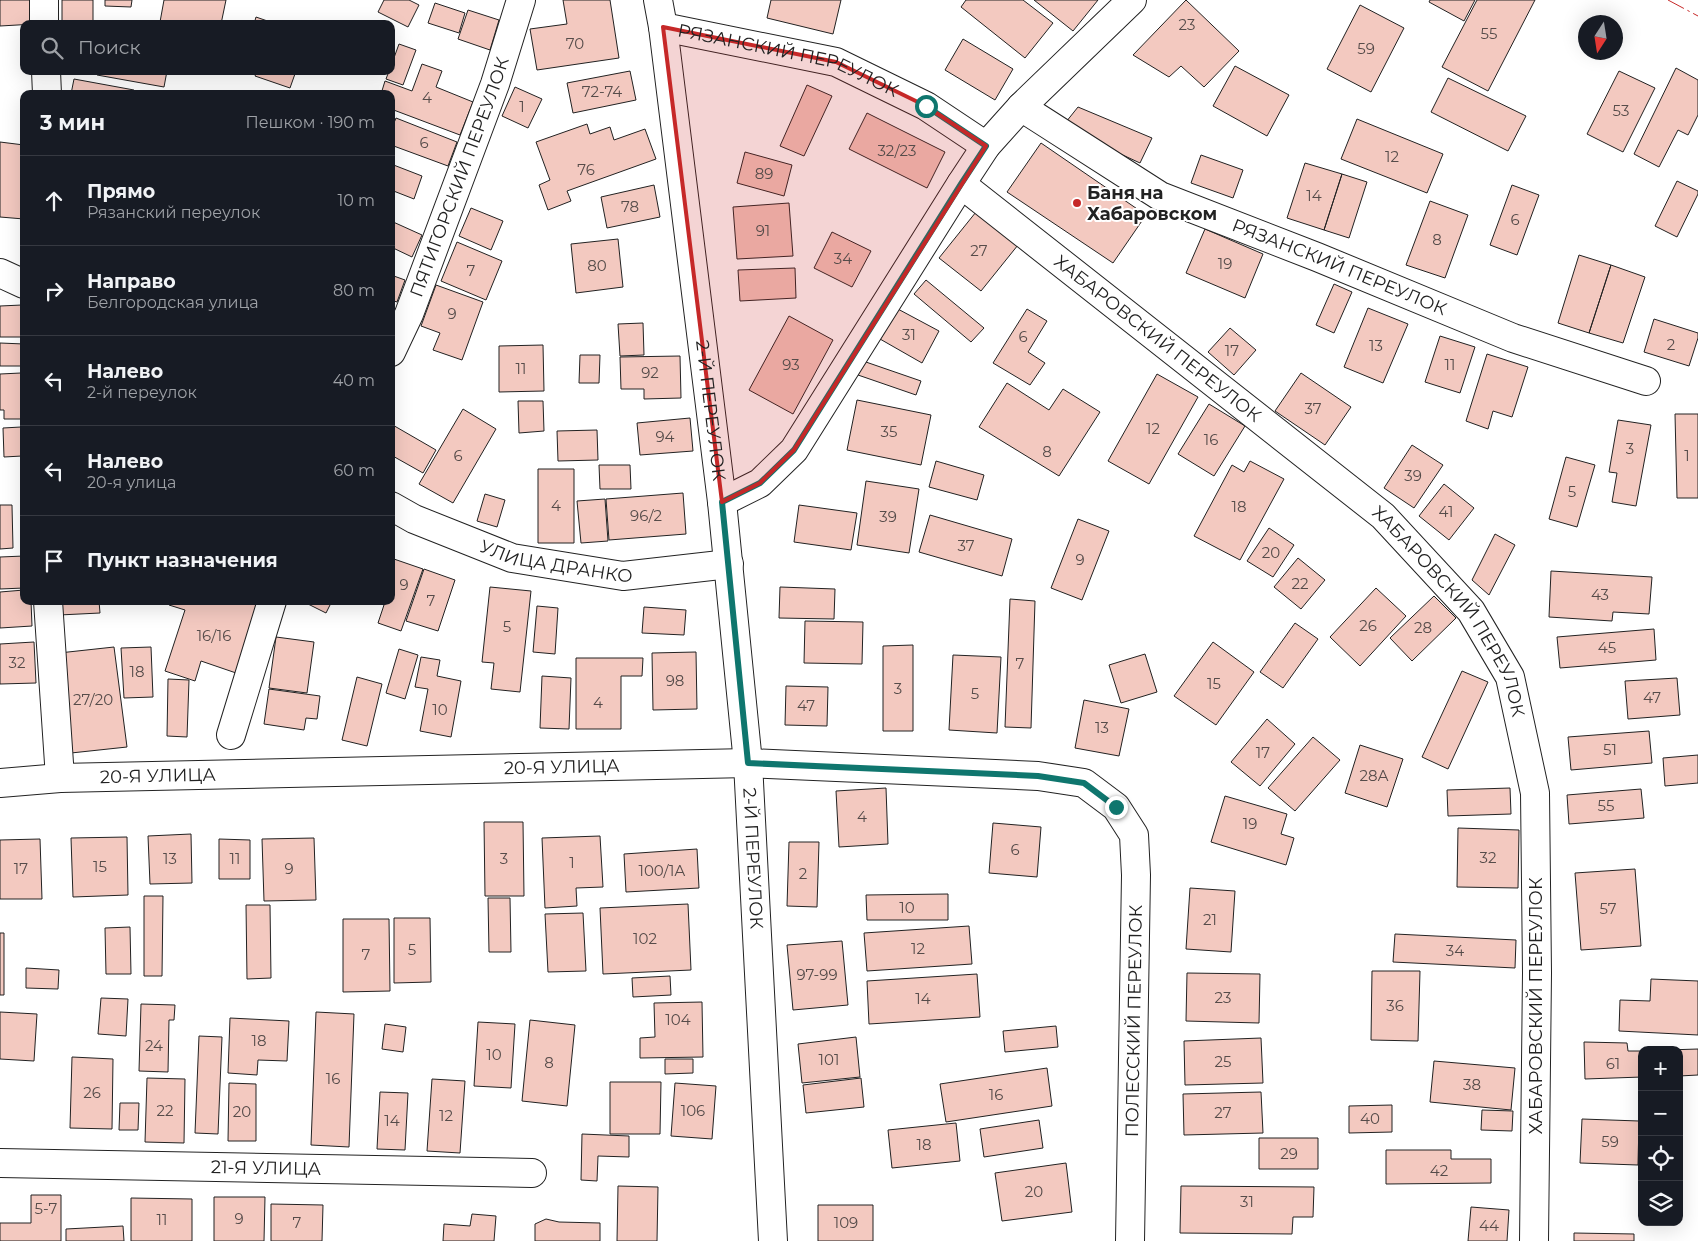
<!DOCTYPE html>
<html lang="ru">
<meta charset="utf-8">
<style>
body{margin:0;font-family:Montserrat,sans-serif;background:#242831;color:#f1f3f6}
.controls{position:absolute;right:15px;bottom:15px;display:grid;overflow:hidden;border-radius:10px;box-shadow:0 5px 20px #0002}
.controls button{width:45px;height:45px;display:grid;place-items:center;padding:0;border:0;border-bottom:1px solid #363941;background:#171b24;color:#f1f3f6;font:25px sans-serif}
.compass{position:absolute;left:1578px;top:15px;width:45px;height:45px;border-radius:50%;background:#171b24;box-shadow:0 5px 20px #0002;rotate:192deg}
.stop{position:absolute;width:15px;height:15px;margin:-11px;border:4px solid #0f766e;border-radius:50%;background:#fff}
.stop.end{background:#0f766e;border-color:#fff;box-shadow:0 1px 5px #0008}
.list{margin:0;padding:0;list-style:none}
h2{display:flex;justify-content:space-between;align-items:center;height:65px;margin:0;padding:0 20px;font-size:21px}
h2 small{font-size:16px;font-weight:400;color:#9ea1a6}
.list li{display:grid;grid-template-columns:32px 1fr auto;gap:15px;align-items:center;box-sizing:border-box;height:90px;padding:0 20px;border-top:1px solid #363941}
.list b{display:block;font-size:19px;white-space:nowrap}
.list p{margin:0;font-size:16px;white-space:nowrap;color:#9ea1a6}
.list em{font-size:16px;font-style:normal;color:#9ea1a6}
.icon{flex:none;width:28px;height:28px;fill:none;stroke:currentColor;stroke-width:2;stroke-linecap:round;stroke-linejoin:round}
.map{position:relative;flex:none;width:1698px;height:1241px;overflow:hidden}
.search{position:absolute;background:#171b24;box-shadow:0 5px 20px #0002;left:20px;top:20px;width:375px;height:55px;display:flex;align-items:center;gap:12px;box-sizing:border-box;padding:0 18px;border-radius:10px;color:#9ea1a6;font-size:19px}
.panel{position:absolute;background:#171b24;box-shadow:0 5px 20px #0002;left:20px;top:90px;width:375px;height:515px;border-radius:10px}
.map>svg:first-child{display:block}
.building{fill:#f3c9c0;stroke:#222}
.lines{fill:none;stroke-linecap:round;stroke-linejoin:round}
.minor-casing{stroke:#222;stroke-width:30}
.minor{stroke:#fff;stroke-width:28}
.power{stroke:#c62828;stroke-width:1;stroke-dasharray:18 4 2.5 4;stroke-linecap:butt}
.route{stroke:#0f766e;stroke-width:6}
.marked{fill:#c62828;fill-opacity:0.2;stroke:#c62828;stroke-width:4;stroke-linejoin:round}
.poi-dot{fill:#c62828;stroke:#fff;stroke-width:2}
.labels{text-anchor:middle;stroke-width:4;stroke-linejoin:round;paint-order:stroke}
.number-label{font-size:15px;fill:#564c4a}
.street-label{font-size:18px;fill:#222;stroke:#fff}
.poi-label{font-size:18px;font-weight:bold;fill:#222;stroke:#fff;text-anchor:start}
</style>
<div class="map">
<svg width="1698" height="1241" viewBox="0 0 1698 1241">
<rect width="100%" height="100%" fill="#fff"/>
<!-- building -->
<path class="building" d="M0 0H34L35 24 0 26Z
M62 0H93V24H62Z
M105 0H132L131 7 105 6Z
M164 0H226L221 24H171L160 22Z
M384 0H409L419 5 408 27 378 12Z
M563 0H610L619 58 537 70 530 29 567 24Z
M771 0H841L833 34 767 18Z
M966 0H1023L1053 23 1025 58 961 7Z
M1034 0H1098L1073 31Z
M1186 0 1239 51 1204 87 1181 66 1169 77 1133 55Z
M1430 0H1475L1464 21 1429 2Z
M1477 0H1535L1488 91 1442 67Z
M435 3 465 13 459 33 428 23Z
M1360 5 1404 28 1371 92 1327 69Z
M468 10 499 20 490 50 458 39Z
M256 17 276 24H254Z
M963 39 1013 69 995 100 945 70Z
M399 44 416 50 403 85 386 79 389 71H391V66Z
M422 64 442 71 436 87 473 102 460 135 391 109V94H381L385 81 412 91Z
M1235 66 1289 95 1267 136 1213 106Z
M1676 68 1698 80V115L1688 135 1678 130 1659 167 1634 154Z
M98 71H167L164 87 97 75Z
M257 71H296L290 88 255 76Z
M630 71 636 100 573 113 567 83Z
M1619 71 1655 88 1623 152 1587 134Z
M1448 78 1526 116 1508 151 1431 112Z
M74 79 134 90 133 94H71Z
M807 85 832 96 804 156 780 146Z
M515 87 542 99 528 128 502 116Z
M1078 107 1152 138 1140 163 1062 127Z
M867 113 945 152 927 188 849 149Z
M396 118 457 142 448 166 391 145V130Z
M1357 119 1443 154 1427 193 1341 159Z
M587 124 590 134 610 127 614 140 645 129 656 159 567 191 571 201 548 210 539 185 550 180 536 142Z
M0 142 24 145V219L0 217Z
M1041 143 1146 215 1113 263 1007 192Z
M745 152 792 165 784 196 737 183Z
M1201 155 1243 170 1233 198 1191 183Z
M1305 163 1342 174 1324 230 1287 218Z
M391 164 422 176 414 199 391 190Z
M1342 174 1367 182 1349 238 1324 230Z
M1677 181 1698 191V194L1677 237 1655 226Z
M654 185 660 217 607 228 601 197Z
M1512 185 1539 195 1517 255 1490 245Z
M1430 201 1468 215 1445 278 1406 265Z
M789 203 793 256 737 259 733 207Z
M471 208 503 221 491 250 459 236Z
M976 212 1018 245 981 291 939 258Z
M391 221 422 235 412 257 391 247Z
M1205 229 1263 254 1245 298 1186 273Z
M832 232 871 251 852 287 814 268Z
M618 239 623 287 576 293 571 244Z
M457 242 502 261 486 300 441 281Z
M1579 255 1611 265 1589 333 1558 323Z
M1611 265 1645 277 1623 343 1589 333Z
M795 268 796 298 740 301 738 270Z
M391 275 405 280 397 302 391 300Z
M926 280 984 328 971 342 914 294Z
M1334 284 1352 292 1334 333 1316 325Z
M436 285 483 302 462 360 433 350 440 333 421 326Z
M22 305 23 337H0V306Z
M896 308 939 331 922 363 880 339Z
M1368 308 1408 324 1383 383 1344 367Z
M1027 309 1047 321 1028 352 1045 363 1030 385 993 363Z
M789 316 833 340 793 414 749 390Z
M1654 319 1698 333V338L1689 366 1644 352Z
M643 323 644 355 620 356 618 324Z
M1230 328 1256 350 1234 375 1208 352Z
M1440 336 1475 347 1460 393 1425 382Z
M0 343 24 344V366H0Z
M543 345 544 391 499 392V346Z
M1487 354 1528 367 1512 417 1493 411 1488 429 1466 421Z
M580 355H600L599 383H579Z
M680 356 681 398 644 399V389H621L620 357Z
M863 361 921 381 916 395 858 375Z
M21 373 22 419H4V410H0V374Z
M1301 373 1351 407 1325 445 1275 411Z
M1157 374 1198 397 1149 484 1108 461Z
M1007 383 1049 410 1063 389 1100 412 1059 476 979 427Z
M857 400 931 415 921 465 847 450Z
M518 401H543L544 431 519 433Z
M1209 404 1245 426 1214 476 1178 454Z
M463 409 496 429 453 503 419 484Z
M1675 414H1698V498H1677Z
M690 418 693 451 640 455 637 423Z
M1618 420 1651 425 1636 506 1612 502 1617 473 1609 472Z
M391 424 436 450 423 473 391 455Z
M21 427 22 456 4 457 3 428Z
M597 430 598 460 558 461 557 431Z
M1412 445 1443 465 1414 508 1384 488Z
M1566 457 1595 465 1577 527 1549 519Z
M936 461 984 475 977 500 929 487Z
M1250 461 1284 479 1240 560 1194 536 1232 465 1244 472Z
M599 465H630L631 489H600Z
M538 469H574V543H538Z
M866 481 919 489 909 553 857 545Z
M1444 484 1474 508 1449 540 1419 516Z
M683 493 686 534 609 540 606 499Z
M485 494 505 500 497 527 477 521Z
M605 499 608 541 581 543 577 501Z
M0 505H12L13 548 0 549Z
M799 505 857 513 851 550 794 542Z
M930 515 1012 539 1002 576 919 552Z
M1078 519 1109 531 1082 600 1051 588Z
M1269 528 1294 545 1273 577 1247 561Z
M1495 534 1515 545 1489 595 1472 580Z
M24 556V588L0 589V557Z
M391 558 423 569 401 631 378 623 384 605 374 601H391Z
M1298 558 1325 580 1301 609 1274 587Z
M424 569 455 580 438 631 406 621Z
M1551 571 1652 577 1649 614 1613 612 1612 621 1549 617Z
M490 587 531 591 520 692 491 689 494 663 482 662Z
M780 587 835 589 834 619 779 618Z
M1376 588 1406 616 1360 666 1330 637Z
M24 590V601H31L32 626 0 628V592Z
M1434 596 1456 618 1412 661 1390 638Z
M1010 599 1035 601 1031 728 1005 727Z
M58 601H99L100 613 59 615Z
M170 601H262L239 674 201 661 195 681 165 671 185 610 169 605Z
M302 601H332L326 613Z
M537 606 558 608 555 654 533 652Z
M644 607 686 610 684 635 642 633Z
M805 621 863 622 862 664 804 663Z
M1295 623 1318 639 1283 688 1260 672Z
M1654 629 1656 660 1560 668 1557 637Z
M276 637 314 642 307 693 269 688Z
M34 642 36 683 0 684V644Z
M1213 642 1254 672 1216 725 1174 696Z
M913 645V731H883V646Z
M114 647 127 747 71 753 59 653Z
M151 647 153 697 124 698 121 648Z
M399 649 418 655 405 699 386 693Z
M696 652 697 709 653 710 652 653Z
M1145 654 1157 692 1121 703 1109 665Z
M953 655 1001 657 997 733 949 730Z
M421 657 440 660 437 676 461 681 451 737 420 731 428 689 415 687Z
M576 658H643L642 676H621V729H576Z
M1462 671 1488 682 1448 769 1422 757Z
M542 676 571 678 569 729 540 728Z
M357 677 382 684 367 746 342 740Z
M1677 678 1680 715 1628 719 1625 681Z
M168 679 189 680 187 737 167 736Z
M786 686 828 687 827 726 785 725Z
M269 689 320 696 317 719 306 718 304 730 264 724Z
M1084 700 1129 709 1119 756 1075 748Z
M1267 719 1295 744 1260 786 1231 762Z
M1649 731 1652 763 1571 770 1568 737Z
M1313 737 1340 760 1295 811 1268 788Z
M1360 745 1403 759 1387 807 1345 793Z
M1698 755V783L1665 786 1663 758Z
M886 788 888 844 839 847 836 791Z
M1510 788 1511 814 1448 816 1447 790Z
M1641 789 1644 818 1569 824 1567 795Z
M1225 796 1287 814 1281 834 1294 838 1286 865 1211 842Z
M484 822H523L524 896H485Z
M993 823 1041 827 1037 877 989 873Z
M1458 828 1519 830 1518 888 1457 887Z
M191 834 192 883 150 884 148 836Z
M600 836 603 887 576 888 577 906 545 908 542 838Z
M127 837 128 895 73 897 71 838Z
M314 838 316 900 264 901 262 839Z
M40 839 42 899H0V840Z
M219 839 250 840V879H219Z
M789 842H819L817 907 787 906Z
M697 849 699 888 626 892 624 854Z
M1635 869 1641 946 1581 950 1575 873Z
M1190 888 1235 891 1231 952 1186 949Z
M948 894V920H867L866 895Z
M144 896H163L162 976H144Z
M488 898H510L511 952H489Z
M688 904 691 970 603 974 600 908Z
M246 905H270L271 978 247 979Z
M583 913 586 971 548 972 545 914Z
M394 918H430L431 982 394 983Z
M343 919H389L390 991 343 992Z
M969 926 972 964 867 971 864 933Z
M130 927 131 974H106L105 928Z
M0 933H4V995H0Z
M1395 934 1516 940 1515 968 1393 962Z
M842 941 848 1005 793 1010 787 945Z
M26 968 59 970 58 989 26 988Z
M1372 971H1420L1418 1041 1371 1040Z
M1187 973 1260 974 1259 1023 1186 1021Z
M977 974 980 1017 869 1024 867 981Z
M670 976 671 995 633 997 632 978Z
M1651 979 1698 981V1035L1619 1031 1620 1000 1650 1001Z
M101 998 128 999 126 1036 98 1034Z
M702 1002 703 1057 640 1058V1038L655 1037 654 1003Z
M141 1004 175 1005 174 1020H169L168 1072 139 1071Z
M0 1012 37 1014 34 1061 0 1059Z
M316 1012 354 1014 349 1147 311 1145Z
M230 1018 289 1021 287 1061 258 1060 257 1075 228 1073Z
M530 1020 575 1025 567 1106 522 1101Z
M478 1022 515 1024 511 1088 474 1086Z
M385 1024 406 1027 403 1052 382 1049Z
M1056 1026 1058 1047 1005 1052 1003 1031Z
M199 1036 222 1037 218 1134 195 1133Z
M856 1037 860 1077 802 1083 798 1044Z
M1261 1038 1263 1083 1185 1085 1184 1041Z
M1584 1042 1627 1043 1628 1051H1642V1077L1585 1079Z
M1698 1049V1075L1679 1076V1050H1667Z
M72 1057 113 1059 112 1129 70 1128Z
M665 1059H693V1073L665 1074Z
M1434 1061 1515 1068 1511 1110 1430 1102Z
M1047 1068 1052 1106 946 1122 940 1084Z
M147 1078 185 1079 184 1143 145 1142Z
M861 1078 864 1107 806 1113 803 1085Z
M432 1079 465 1081 460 1153 427 1151Z
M610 1082H661L660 1134H610Z
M229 1083 256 1084V1141H228Z
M675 1083 716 1086 712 1139 671 1136Z
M380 1092 408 1093 405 1150 377 1149Z
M1261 1092 1263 1133 1184 1135 1183 1094Z
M120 1103H139L138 1130H119Z
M1392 1105V1132L1349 1133V1106Z
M1482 1110 1513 1111 1512 1131 1481 1130Z
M1582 1119 1639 1121 1638 1165 1580 1163Z
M1039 1120 1043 1148 984 1157 980 1129Z
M956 1123 960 1161 892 1168 888 1130Z
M582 1134 629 1136V1157L598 1156 597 1181 581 1180Z
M1259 1138H1318V1169H1259Z
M1386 1150H1451V1159H1491V1183L1386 1184Z
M1066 1163 1072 1212 1002 1221 995 1173Z
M618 1186 658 1187 657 1241H617Z
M1181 1186 1314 1187 1313 1217H1293L1292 1234 1180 1233Z
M31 1195H61V1241H0V1223H31Z
M214 1197H265L264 1241H214Z
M131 1198 192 1199V1241H131Z
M271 1204 323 1205 322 1241H271Z
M818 1205H873V1241H818Z
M1471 1207 1509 1210 1507 1241H1468Z
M472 1214 496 1216 494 1241H443L444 1224 470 1226Z
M546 1219 559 1222 600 1223V1241H535V1224Z
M123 1226 124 1241H66V1229Z
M1574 1233 1634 1234V1241H1574Z"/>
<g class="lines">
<!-- minor casing -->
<g class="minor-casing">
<g id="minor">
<path d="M44 0V24"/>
<path id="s1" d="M658 0 663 27 722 502 748 763 773 1241"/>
<path id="s2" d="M663 27 836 62 926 106 986 146"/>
<path d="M46 71 47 94"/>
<path id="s3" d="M1021 107 1160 196 1317 257 1513 338 1646 381"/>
<path id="s4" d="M961 184 1383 516 1471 611 1510 677 1535 793 1537 973 1534 1241"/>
<path d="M0 273 24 284"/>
<path id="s5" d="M391 352 409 314 495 84 521 0"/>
<path d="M722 502 760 483 794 450 961 184 986 146 1021 107 1132 0"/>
<path id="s6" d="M391 506 414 519 512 558 623 576 729 564"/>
<path d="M48 601 60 778"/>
<path d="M231 735 272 601"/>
<path id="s7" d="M0 783 60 778 748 763 1038 776 1084 783 1116 807 1134 835 1136 875 1130 1241"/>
<path id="s8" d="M0 1163 532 1173"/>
</g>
</g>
<!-- minor -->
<use href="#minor" class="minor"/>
<!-- power -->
<path class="power" d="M1668 0 1698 16"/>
</g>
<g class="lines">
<!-- route -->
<path class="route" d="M926 106 986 146 961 184 794 450 760 483 722 502 748 763 1038 776 1084 783 1116 807"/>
</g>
<!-- marked area -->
<path class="marked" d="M663 27 836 62 926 106 986 146 794 450 760 483 722 502Z"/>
<!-- markers -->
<circle class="poi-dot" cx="1077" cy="203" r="5"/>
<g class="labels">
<!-- number labels -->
<g class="number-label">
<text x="1187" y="30">23</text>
<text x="1489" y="39">55</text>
<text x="575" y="49">70</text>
<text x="1366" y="54">59</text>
<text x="602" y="97">72-74</text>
<text x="427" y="103">4</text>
<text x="522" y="112">1</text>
<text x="1621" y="116">53</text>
<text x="424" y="148">6</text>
<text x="897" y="156">32/23</text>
<text x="1392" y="162">12</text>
<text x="586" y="175">76</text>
<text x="764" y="179">89</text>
<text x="1314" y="201">14</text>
<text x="630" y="212">78</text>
<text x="1515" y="225">6</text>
<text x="763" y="236">91</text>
<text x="1437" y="245">8</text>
<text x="979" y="256">27</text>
<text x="843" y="264">34</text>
<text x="1225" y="269">19</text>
<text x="597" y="271">80</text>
<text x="471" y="276">7</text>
<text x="452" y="319">9</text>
<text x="909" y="340">31</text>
<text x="1023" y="342">6</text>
<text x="1671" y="350">2</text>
<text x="1376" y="351">13</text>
<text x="1232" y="356">17</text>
<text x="791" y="370">93</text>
<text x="1450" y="370">11</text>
<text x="521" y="374">11</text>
<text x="650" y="378">92</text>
<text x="1313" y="414">37</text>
<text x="1153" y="434">12</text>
<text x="889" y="437">35</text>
<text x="665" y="442">94</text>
<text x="1211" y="445">16</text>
<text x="1630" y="454">3</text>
<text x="1047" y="457">8</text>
<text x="458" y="461">6</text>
<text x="1687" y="461">1</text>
<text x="1413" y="481">39</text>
<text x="1572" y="497">5</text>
<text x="556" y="511">4</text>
<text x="1239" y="512">18</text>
<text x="1446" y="517">41</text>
<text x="646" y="521">96/2</text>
<text x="888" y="522">39</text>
<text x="966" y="551">37</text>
<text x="1271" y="558">20</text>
<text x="1080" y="565">9</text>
<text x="1300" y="589">22</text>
<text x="404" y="590">9</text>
<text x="1600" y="600">43</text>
<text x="431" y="606">7</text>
<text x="1368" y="631">26</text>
<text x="507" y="632">5</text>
<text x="1423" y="633">28</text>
<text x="214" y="641">16/16</text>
<text x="1607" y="653">45</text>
<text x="17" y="668">32</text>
<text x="1020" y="669">7</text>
<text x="137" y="677">18</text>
<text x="675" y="686">98</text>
<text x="1214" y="689">15</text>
<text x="898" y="694">3</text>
<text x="975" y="699">5</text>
<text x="1652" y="703">47</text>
<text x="93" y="705">27/20</text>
<text x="598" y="708">4</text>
<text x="806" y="711">47</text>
<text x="440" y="715">10</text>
<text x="1102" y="733">13</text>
<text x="1610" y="755">51</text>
<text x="1263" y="758">17</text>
<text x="1374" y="781">28А</text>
<text x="1606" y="811">55</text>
<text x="862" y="822">4</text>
<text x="1250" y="829">19</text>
<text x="1015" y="855">6</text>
<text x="1488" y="863">32</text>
<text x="170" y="864">13</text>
<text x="235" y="864">11</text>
<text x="504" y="864">3</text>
<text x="572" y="868">1</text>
<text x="100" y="872">15</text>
<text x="21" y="874">17</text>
<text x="289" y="874">9</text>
<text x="662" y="876">100/1А</text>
<text x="803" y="879">2</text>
<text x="907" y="913">10</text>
<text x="1608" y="914">57</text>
<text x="1210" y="925">21</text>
<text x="645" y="944">102</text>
<text x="918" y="954">12</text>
<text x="412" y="955">5</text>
<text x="1455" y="956">34</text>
<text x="366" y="960">7</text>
<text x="817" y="980">97-99</text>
<text x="1223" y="1003">23</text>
<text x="923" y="1004">14</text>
<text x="1395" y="1011">36</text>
<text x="678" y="1025">104</text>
<text x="259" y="1046">18</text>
<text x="154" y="1051">24</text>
<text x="494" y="1060">10</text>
<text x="829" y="1065">101</text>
<text x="1223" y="1067">25</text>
<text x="549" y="1068">8</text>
<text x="1613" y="1069">61</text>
<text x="333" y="1084">16</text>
<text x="1472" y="1090">38</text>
<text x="92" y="1098">26</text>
<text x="996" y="1100">16</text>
<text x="165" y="1116">22</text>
<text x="693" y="1116">106</text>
<text x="242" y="1117">20</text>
<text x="1223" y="1118">27</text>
<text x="446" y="1121">12</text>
<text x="1370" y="1124">40</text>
<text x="392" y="1126">14</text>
<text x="1610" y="1147">59</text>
<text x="924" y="1150">18</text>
<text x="1289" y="1159">29</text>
<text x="1439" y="1176">42</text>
<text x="1034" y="1197">20</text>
<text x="1247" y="1207">31</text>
<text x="46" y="1214">5-7</text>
<text x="239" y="1224">9</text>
<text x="162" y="1225">11</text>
<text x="297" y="1228">7</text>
<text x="846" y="1228">109</text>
<text x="1489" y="1231">44</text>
</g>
<!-- street labels -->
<g class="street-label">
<text dy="6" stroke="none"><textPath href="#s2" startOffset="130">РЯЗАНСКИЙ ПЕРЕУЛОК</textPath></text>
<text dy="6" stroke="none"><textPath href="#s5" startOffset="188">ПЯТИГОРСКИЙ ПЕРЕУЛОК</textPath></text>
<text dy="6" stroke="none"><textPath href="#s3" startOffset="358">РЯЗАНСКИЙ ПЕРЕУЛОК</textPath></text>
<text dy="6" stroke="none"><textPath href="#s4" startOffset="250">ХАБАРОВСКИЙ ПЕРЕУЛОК</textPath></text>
<text dy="6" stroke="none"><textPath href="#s1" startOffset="414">2-Й ПЕРЕУЛОК</textPath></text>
<text dy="6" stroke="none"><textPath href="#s6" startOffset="176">УЛИЦА ДРАНКО</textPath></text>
<text dy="6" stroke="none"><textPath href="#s4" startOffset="655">ХАБАРОВСКИЙ ПЕРЕУЛОК</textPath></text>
<text dy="6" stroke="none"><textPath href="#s7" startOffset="562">20-Я УЛИЦА</textPath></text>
<text dy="6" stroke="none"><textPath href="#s7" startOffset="158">20-Я УЛИЦА</textPath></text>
<text dy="6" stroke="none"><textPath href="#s1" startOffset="864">2-Й ПЕРЕУЛОК</textPath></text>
<text transform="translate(1536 1006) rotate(-90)" y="6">ХАБАРОВСКИЙ ПЕРЕУЛОК</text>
<text transform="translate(1134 1021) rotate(-89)" y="6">ПОЛЕССКИЙ ПЕРЕУЛОК</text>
<text dy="6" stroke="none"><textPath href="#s8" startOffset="266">21-Я УЛИЦА</textPath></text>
</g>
<!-- poi labels -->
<g class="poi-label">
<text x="1087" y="199">Баня на<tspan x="1087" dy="21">Хабаровском</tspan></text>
</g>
</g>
</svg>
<div class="controls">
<button>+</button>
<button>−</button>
<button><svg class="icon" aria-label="locate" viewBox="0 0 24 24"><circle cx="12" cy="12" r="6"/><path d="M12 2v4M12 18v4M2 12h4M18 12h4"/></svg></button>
<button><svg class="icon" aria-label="layers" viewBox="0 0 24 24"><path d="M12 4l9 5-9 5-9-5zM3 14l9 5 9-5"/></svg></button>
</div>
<svg class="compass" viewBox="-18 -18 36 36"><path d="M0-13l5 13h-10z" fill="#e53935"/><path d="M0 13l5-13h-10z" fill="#9ea1a6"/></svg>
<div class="stop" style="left:926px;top:106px"></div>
<div class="stop end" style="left:1116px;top:807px"></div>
<div class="search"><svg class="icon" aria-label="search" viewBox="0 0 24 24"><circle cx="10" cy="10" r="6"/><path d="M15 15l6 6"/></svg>Поиск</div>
<section class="panel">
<h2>3 мин<small>Пешком · 190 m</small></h2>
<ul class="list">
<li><svg class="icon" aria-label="ahead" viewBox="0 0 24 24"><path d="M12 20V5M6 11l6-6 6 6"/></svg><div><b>Прямо</b><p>Рязанский переулок</p></div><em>10 m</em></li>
<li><svg class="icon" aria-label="right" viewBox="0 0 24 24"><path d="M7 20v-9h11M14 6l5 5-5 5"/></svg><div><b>Направо</b><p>Белгородская улица</p></div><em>80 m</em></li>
<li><svg class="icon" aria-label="left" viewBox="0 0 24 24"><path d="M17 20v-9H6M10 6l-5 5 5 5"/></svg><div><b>Налево</b><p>2-й переулок</p></div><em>40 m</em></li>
<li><svg class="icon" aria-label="left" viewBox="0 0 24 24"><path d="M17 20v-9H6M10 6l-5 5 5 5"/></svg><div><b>Налево</b><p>20-я улица</p></div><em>60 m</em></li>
<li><svg class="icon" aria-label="arrive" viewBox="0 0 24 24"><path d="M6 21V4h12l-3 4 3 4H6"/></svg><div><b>Пункт назначения</b></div></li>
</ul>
</section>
</div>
